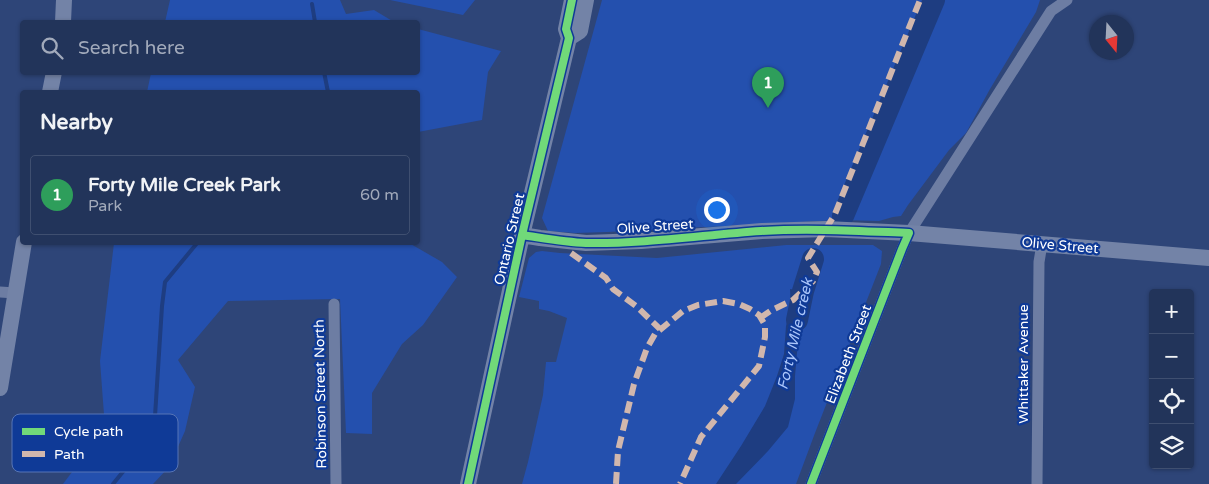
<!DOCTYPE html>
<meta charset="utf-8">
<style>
body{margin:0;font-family:"Varela Round",sans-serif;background:#2a3c60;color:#f1f3f6}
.controls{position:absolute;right:15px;bottom:15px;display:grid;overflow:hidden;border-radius:5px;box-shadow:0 1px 4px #0004}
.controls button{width:45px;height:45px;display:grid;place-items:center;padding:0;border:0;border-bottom:1px solid #3f4f70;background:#22345a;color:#f1f3f6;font:25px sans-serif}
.compass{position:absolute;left:1089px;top:15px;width:45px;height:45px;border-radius:50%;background:#22345a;box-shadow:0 1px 4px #0004;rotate:162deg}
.you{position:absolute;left:716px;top:209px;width:18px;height:18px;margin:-12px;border:4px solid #fff;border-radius:50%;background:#1a73e8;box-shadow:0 0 0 8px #1a73e833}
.badge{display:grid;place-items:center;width:32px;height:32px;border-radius:50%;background:#8c9099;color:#fff;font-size:16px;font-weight:700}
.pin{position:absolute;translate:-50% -41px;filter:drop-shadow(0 1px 2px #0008)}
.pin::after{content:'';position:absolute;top:26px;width:18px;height:15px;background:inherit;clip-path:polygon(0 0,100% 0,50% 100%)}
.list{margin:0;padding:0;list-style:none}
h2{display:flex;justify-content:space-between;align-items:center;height:65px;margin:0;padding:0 20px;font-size:21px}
h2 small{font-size:16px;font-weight:400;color:#a2aabb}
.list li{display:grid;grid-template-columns:32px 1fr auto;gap:15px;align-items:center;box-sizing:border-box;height:80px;margin:0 10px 10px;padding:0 10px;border:1px solid #3f4f70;border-radius:5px}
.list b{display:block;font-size:19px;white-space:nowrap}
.list p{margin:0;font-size:16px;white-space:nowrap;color:#a2aabb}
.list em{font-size:16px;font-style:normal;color:#a2aabb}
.icon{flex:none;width:28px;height:28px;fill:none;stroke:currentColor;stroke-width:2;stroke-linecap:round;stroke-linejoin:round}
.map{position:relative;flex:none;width:1209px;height:484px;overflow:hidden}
.search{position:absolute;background:#22345a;box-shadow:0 1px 4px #0004;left:20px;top:20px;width:400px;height:55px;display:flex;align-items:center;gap:12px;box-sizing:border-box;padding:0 18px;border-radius:5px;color:#a2aabb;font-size:19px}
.panel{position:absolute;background:#22345a;box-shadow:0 1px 4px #0004;left:20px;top:90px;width:400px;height:155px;border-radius:5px}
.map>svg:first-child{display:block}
.green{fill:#2450ae}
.water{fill:#1e3d81}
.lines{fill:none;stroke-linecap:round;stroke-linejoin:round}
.stream{stroke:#1e3d81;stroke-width:4}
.river{stroke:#1e3d81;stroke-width:22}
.street{stroke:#6d7da3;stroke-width:11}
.secondary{stroke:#7383a7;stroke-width:16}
.quiet{stroke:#d1b7ad;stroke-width:6;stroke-dasharray:12 6;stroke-linecap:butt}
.cycleway-casing{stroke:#0f3a97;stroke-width:11}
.cycleway{stroke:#71d979;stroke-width:8}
.labels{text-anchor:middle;stroke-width:4.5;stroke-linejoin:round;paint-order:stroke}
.street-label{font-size:14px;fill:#fff;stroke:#0f3a97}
.water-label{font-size:15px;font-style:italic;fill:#abc6fb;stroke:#0f3a97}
.key{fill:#0f3a97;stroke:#5775b6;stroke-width:1}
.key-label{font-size:14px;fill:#fff}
</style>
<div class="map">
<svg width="1209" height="484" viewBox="0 0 1209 484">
<rect width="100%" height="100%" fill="#2e4578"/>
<!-- green -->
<path class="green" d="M170 0H340L346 14 374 10 394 22H165Z
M390 0H475L463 15Z
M602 0H1040L1036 12 990 89 966 133 949 150 908 205 901 216 893 217 879 221 839 220 607 232 575 233 548 231 542 218Z
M418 29 501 51 488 72 482 120 418 132V92H147L151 73 418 72Z
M114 243H409L442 262 457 277 423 325 402 344 372 393V434L346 433 340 299 228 301 178 360 195 387 185 431 169 467 153 484H63L105 428 100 361Z
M786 245H873L882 251 881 264 815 433 796 484H522L528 462 543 395 546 362H556L567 318 549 311 539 309V301L519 297 529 258 536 252 542 251 560 253 657 258Z"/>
<!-- water -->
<path class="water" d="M790 289 812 293V301L800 317 795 376V399L788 427 768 451 736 484H716L741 446 765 406 777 376 784 354 786 326 791 308Z"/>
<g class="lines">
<!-- stream -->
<path class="stream" d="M312 4 315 22
M324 72 328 92
M113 484 126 468 147 457 154 432 162 306 165 282 198 242"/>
<!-- river -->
<path class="river" d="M843 216 934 0
M797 320 803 291 813 259"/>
<!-- street -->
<path class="street" d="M0 292 15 293
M334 304 336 484
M811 484 902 249 909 233 1051 11 1067 0
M1037 484 1039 262 1042 244"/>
<!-- secondary -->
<path class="secondary" d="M63 22 64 0
M569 38 580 31 586 0
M50 92 54 72
M522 235 540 238 586 243 641 241 762 231 826 229 909 233 1209 258
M0 388 24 242
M468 484 522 235 569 38 566 29 572 0"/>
<!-- quiet -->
<path class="quiet" d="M571 253 606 278 613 289 636 306 660 329
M760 318 772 310 793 300 813 281 817 272 808 258 835 214 920 0
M616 484 618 451 634 384 647 348 655 334 683 311 698 305 723 301 739 304 750 309 759 315 765 325V337L759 366 701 437 680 484"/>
<!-- cycleway casing -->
<g class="cycleway-casing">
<path id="cycleway" d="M522 235C543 238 565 242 586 243 644 244 703 235 761 231 811 228 860 231 909 233L902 249 811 484
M468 484 522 235 569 38 566 29 572 0"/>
</g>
<!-- cycleway -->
<use href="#cycleway" class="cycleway"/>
</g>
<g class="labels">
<!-- street labels -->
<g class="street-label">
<text transform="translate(655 226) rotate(-4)" y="5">Olive Street</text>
<text transform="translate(509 239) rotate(-77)" y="5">Ontario Street</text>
<text transform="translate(1060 245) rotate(5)" y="5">Olive Street</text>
<text transform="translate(848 354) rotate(-69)" y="5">Elizabeth Street</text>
<text transform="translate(1023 364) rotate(-90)" y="5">Whittaker Avenue</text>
<text transform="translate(320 394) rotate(-91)" y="5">Robinson Street North</text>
</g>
<!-- water labels -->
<g class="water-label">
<text transform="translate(795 334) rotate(-77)" y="5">Forty Mile creek</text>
</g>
</g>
<!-- legend -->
<rect x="12" y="414" width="166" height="58" rx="8" class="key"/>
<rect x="22" y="428" width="23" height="7" fill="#71d979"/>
<rect x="22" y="451" width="23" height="6" fill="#d1b7ad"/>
<g class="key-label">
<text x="54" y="436">Cycle path</text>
<text x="54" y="459">Path</text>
</g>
</svg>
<div class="controls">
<button>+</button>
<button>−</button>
<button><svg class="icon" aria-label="locate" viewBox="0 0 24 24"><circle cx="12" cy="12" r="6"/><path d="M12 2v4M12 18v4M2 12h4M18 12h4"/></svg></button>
<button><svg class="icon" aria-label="layers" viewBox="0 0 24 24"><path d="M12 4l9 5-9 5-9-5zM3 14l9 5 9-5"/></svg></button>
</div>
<svg class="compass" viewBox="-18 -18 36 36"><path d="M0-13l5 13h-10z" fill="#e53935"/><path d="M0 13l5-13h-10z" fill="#a2aabb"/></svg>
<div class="you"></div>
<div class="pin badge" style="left:768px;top:108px;background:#2e9e5b">1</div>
<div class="search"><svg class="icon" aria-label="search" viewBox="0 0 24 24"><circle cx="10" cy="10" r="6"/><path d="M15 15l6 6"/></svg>Search here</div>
<section class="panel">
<h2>Nearby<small></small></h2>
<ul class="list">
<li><span class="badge" style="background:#2e9e5b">1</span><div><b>Forty Mile Creek Park</b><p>Park</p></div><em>60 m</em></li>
</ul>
</section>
</div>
